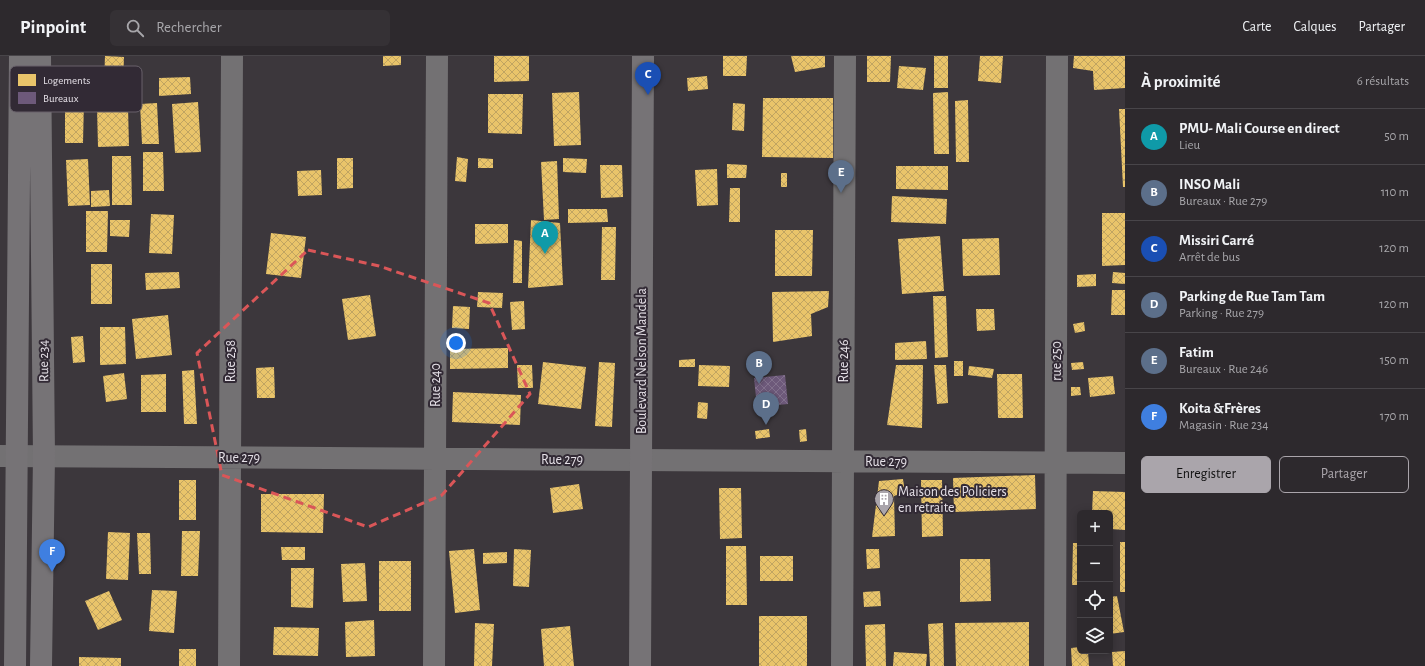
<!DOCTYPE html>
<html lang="fr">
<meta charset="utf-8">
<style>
body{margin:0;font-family:"Alegreya Sans",sans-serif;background:#353135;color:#f1f3f6}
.controls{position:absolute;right:12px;bottom:12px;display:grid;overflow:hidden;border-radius:6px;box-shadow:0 2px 10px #0003}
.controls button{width:36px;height:36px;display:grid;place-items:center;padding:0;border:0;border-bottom:1px solid #484549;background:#2d292d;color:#f1f3f6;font:20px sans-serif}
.you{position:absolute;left:456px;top:287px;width:14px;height:14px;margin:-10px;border:3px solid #fff;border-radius:50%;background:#1a73e8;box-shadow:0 0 0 6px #1a73e833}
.badge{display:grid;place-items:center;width:26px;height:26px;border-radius:50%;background:#aaa5ab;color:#fff;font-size:13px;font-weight:700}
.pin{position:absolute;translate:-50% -33px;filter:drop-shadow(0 1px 2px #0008)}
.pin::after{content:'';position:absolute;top:21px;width:14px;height:12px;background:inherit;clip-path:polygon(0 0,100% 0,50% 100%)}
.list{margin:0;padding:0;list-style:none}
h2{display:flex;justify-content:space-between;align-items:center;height:52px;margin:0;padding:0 16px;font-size:17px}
h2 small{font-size:13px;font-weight:400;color:#a7a6aa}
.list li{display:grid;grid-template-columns:26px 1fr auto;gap:12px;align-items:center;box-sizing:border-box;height:56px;padding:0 16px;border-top:1px solid #484549}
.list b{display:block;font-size:15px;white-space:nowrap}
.list p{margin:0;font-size:13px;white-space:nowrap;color:#a7a6aa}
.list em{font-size:13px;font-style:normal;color:#a7a6aa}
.actions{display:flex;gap:8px;padding:12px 16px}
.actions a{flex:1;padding:9px 0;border:1px solid #aaa5ab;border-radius:6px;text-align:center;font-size:14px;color:#aaa5ab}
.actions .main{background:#aaa5ab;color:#111}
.icon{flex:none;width:22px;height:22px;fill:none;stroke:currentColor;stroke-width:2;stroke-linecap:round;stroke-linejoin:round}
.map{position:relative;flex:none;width:1125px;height:610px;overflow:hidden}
header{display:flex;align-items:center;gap:24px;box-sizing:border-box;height:56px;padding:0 20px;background:#2d292d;border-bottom:1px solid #484549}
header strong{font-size:19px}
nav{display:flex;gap:22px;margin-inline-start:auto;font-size:14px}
.search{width:280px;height:36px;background:#353135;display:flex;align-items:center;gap:10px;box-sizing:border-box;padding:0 14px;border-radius:6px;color:#a7a6aa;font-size:15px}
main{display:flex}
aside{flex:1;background:#2d292d}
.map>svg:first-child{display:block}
.homes{fill:url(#homes-cross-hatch)}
.offices{fill:url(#offices-cross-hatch)}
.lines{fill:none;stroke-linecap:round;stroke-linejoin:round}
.street{stroke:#737173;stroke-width:22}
.secondary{stroke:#767376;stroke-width:22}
.marked{fill:none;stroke:#da5658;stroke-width:3;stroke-dasharray:8 5;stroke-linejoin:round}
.labels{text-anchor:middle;stroke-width:4;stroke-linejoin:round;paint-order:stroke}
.street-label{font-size:14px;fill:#e5e0e7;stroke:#322a35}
.poi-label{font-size:14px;fill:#e5e0e7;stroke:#322a35;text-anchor:start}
.key{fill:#322a35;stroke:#68616a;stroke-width:1}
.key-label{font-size:11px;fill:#e5e0e7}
</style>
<header>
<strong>Pinpoint</strong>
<div class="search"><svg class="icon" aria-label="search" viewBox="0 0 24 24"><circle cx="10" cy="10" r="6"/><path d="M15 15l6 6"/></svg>Rechercher</div>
<nav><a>Carte</a><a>Calques</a><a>Partager</a></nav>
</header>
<main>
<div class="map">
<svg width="1125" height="610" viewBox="0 0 1125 610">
<defs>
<pattern id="homes-cross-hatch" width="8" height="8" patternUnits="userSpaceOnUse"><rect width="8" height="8" fill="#e9c46a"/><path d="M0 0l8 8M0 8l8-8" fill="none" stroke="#c0a461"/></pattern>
<pattern id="offices-cross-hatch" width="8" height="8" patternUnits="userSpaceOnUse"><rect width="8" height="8" fill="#6d597a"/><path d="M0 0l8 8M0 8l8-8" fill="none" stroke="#82718d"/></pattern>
</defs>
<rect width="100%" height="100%" fill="#3c373c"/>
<!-- homes -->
<path class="homes" d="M105 0 124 1 123 26 104 25Z
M383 0H401V9L383 10Z
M494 0H529V25L494 26Z
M723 0H747L746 20H723Z
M791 0H825V11L795 16Z
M867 0H891L890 26H867Z
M934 0H948V32H934Z
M980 0H1003L1001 27 978 25Z
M1074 0H1125V32L1094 34 1093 15 1073 12Z
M899 10 926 12 923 34 897 32Z
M707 20 708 33 688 35 687 22Z
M190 21 191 38 159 40V22Z
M579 36 581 89 554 90 552 37Z
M948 36 949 98H934L933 37Z
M488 38H523L522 78 488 77Z
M763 42H833V102L762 101Z
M968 44 969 106H956L955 45Z
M65 45H84L83 87H65Z
M198 46 201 96 175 97 172 48Z
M157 47 159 88H142L140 48Z
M733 47 745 48 744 75 732 74Z
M128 51 129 90 98 91 97 52Z
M1119 53H1125V131H1123Z
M143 96H163L164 135H143Z
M112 100H131L132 149H112Z
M457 101 468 103 466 126 455 125Z
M337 102H353V132L337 133Z
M478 102 493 103V112H478Z
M563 102 587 103 586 117 563 116Z
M88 103 90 149 68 150 66 104Z
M557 105 559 163 544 164 541 106Z
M727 108 747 109 746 122H727Z
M600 109H622L623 141 601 142Z
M896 110H948V134L896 133Z
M717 113 718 149 697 150 695 114Z
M321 114 322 139 298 140 297 115Z
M781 117H787V131H781Z
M730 132H740V166H729Z
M109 134 110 150 91 151V135Z
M892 140 947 143 946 168 891 166Z
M568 153H607L608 166 568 167Z
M86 155H108L107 196H86Z
M1102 157H1125V209L1102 210Z
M151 158 174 159 172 198 149 197Z
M110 164H130L129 181 110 180Z
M531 164 560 167 563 229 528 232Z
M475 168H508V187L475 188Z
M602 171H616L615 224H601Z
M775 174H813L812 220H775Z
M271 177 306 181 301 222 266 218Z
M940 180 944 235 902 238 898 183Z
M999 182 1000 219 963 220 962 183Z
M514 184 522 185V227H513Z
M91 208H112V248H91Z
M179 216 180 232 146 234 145 217Z
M1113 216 1125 217V228L1112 227Z
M1096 218V230L1077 231V219Z
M1112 234H1125V259H1111Z
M829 235 828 251 811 258 812 280 773 286 772 236Z
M478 236 503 237 502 252 477 251Z
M370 239 376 280 348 284 342 243Z
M933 240H946L948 301 935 302Z
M524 245 525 273 512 274 510 246Z
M453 250 470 251 469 273 452 272Z
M976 253H994L995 274 977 275Z
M168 259 172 299 136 303 132 263Z
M1084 266 1085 275 1075 277 1073 268Z
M100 271H125L126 308 100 309Z
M83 280 85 306 73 307 71 281Z
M926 285 927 303 895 304V287Z
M508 292V312L450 313V293Z
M695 303V311H679V304Z
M954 305H963V320H954Z
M543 306 586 311 581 353 538 348Z
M599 306 615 307 612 371 595 370Z
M1083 306 1084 313 1072 314 1071 307Z
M517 309H532L533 332H518Z
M699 309 730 310 729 331 698 330Z
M896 309H923L922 372 887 369Z
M934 309H946L948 347 937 348Z
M969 310 994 313 992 322 968 319Z
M274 311 275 342H257L256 312Z
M194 314 197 368H184L182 315Z
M124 317 127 343 106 346 103 320Z
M166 318V356H141V319Z
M997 318H1022L1023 362H998Z
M1113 320 1115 338 1090 341 1088 322Z
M1071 331H1080L1081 339 1071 340Z
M453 336 521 339 520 369 452 366Z
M698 346 708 347 707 363 697 362Z
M769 373 770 381 756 383 755 375Z
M806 373 807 385 800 386 799 374Z
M1035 419 1036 453 954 456 953 422Z
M903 423 905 437 894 440 895 480 872 481 879 425Z
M179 424H196V464H179Z
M921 424H942L943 480 922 481Z
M579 428 583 453 553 457 550 432Z
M719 432H741L742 482 720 483Z
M1093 435 1125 436V474L1110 473V457H1092Z
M261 438H324L323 477 261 476Z
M182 475H200L198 520H181Z
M108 476 130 477 128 524 106 523Z
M137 477H150L151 518H139Z
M1120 486H1125V536H1120Z
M1073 487H1080V529H1072Z
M726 490H746L747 549H726Z
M281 491H305V504H282Z
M474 493 480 554 455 557 449 495Z
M514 493 531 494 529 531 513 530Z
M866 493H879L880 512 867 513Z
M507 496V507L483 508V497Z
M760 500H793V525H760Z
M960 503H990L991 545 960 546Z
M379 505H411V555H379Z
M365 507 367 545 343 546 341 508Z
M291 512H314L313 552 291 551Z
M152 534 177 535 174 577 149 575Z
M109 535 122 564 98 574 85 545Z
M880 535 881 550 864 551 863 536Z
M1117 540 1124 576 1110 578V541Z
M759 560H807V610H759Z
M374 564 375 600 346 601 345 566Z
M1029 566V610H956L955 567Z
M475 567 494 568 492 610H474Z
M943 567 944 610H930L928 568Z
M885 568 886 610H866L865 569Z
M570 570 574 610H544L541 573Z
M274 571 319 572 318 600 273 599Z
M1080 591V595H1088L1089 610H1072L1071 592Z
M179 593H196V610H179Z
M1125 595V610H1113L1112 596Z
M894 596 927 598 926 610H893Z
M79 601 121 602V610H79Z"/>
<!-- offices -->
<path class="offices" d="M785 319 788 348 757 351 754 322Z"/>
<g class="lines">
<!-- street -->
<path class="street" d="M0 400 1125 407
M229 610 232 0
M434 610 437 0
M842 610 845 0
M1055 610 1057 0"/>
<!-- secondary -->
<path class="secondary" d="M40 0 44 400 41 610
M15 610 20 0
M640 610 643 0"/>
</g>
<!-- marked area -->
<path class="marked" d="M308 194 379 210 489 247 530 338 442 439 368 471 222 419 197 297Z"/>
<!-- icons -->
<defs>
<g id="building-pin" transform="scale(1)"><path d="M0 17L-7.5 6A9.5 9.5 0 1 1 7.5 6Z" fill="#aaa5ab" stroke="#322a35"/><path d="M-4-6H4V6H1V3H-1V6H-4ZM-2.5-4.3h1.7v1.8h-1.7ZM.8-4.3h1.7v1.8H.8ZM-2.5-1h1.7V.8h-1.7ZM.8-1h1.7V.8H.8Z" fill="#fff"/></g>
</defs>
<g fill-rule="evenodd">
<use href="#building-pin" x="884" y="443"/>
</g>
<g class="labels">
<!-- street labels -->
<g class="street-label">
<text transform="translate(43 305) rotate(-91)" y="5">Rue 234</text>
<text transform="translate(230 305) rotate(-90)" y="5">Rue 258</text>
<text transform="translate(641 305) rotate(-90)" y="5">Boulevard Nelson Mandela</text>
<text transform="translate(843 305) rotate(-90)" y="5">Rue 246</text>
<text transform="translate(1056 305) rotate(-90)" y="5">rue 250</text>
<text transform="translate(435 329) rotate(-90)" y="5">Rue 240</text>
<text x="239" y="406">Rue 279</text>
<text x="562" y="408">Rue 279</text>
<text x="886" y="410">Rue 279</text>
</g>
<!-- poi labels -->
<g class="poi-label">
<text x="898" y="440">Maison des Policiers<tspan x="898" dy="16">en retraite</tspan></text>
</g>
</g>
<!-- legend -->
<rect x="10" y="10" width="132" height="46" rx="6" class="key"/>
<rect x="18" y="18" width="18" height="12" fill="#e9c46a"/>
<rect x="18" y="36" width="18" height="12" fill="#6d597a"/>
<g class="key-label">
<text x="43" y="28">Logements</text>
<text x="43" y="46">Bureaux</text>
</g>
</svg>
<div class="controls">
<button>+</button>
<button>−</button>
<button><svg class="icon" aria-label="locate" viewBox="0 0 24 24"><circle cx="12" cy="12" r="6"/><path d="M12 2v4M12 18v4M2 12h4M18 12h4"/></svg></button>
<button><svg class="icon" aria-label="layers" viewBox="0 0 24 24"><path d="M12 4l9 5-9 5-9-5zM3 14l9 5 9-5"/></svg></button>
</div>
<div class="you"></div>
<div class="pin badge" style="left:545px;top:198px;background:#0f9aa8">A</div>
<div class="pin badge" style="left:759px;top:328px;background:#5c6f8a">B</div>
<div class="pin badge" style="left:648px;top:39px;background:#1a4fb4">C</div>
<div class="pin badge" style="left:766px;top:369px;background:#5c6f8a">D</div>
<div class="pin badge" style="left:841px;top:137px;background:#5c6f8a">E</div>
<div class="pin badge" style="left:52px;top:516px;background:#3f7fe0">F</div>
</div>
<aside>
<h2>À proximité<small>6 résultats</small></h2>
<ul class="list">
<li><span class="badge" style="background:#0f9aa8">A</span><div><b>PMU- Mali Course en direct</b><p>Lieu</p></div><em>50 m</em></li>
<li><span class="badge" style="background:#5c6f8a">B</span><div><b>INSO Mali</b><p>Bureaux · Rue 279</p></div><em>110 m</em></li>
<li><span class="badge" style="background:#1a4fb4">C</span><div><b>Missiri Carré</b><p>Arrêt de bus</p></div><em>120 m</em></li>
<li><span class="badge" style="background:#5c6f8a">D</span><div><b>Parking de Rue Tam Tam</b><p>Parking · Rue 279</p></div><em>120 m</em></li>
<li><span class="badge" style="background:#5c6f8a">E</span><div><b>Fatim</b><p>Bureaux · Rue 246</p></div><em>150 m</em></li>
<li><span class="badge" style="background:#3f7fe0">F</span><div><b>Koita &amp;Frères</b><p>Magasin · Rue 234</p></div><em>170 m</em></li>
</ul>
<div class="actions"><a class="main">Enregistrer</a><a>Partager</a></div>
</aside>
</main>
